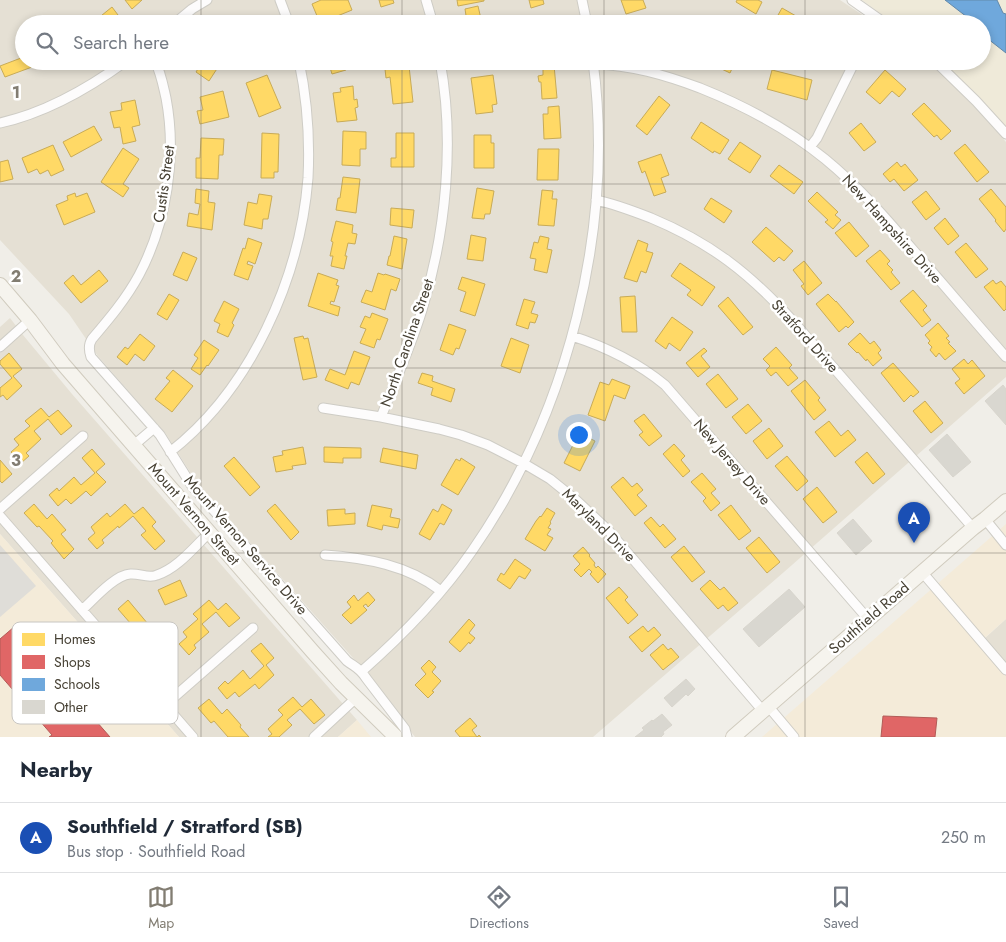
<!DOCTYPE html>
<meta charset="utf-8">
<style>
body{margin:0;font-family:Jost,sans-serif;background:#f6f6f7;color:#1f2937}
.you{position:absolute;left:578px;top:434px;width:18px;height:18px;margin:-12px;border:4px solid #fff;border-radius:50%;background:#1a73e8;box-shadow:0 0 0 8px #1a73e833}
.badge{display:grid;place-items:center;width:32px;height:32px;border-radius:50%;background:#827d72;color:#fff;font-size:16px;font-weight:700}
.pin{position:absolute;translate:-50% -41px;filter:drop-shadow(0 1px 2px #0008)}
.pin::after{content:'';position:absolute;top:26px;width:18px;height:15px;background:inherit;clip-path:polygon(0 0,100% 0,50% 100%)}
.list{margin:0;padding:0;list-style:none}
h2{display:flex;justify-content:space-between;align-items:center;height:65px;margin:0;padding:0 20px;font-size:21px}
h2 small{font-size:16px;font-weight:400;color:#747a83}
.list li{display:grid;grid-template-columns:32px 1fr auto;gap:15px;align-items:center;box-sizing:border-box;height:70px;padding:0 20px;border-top:1px solid #e0e1e3}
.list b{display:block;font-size:19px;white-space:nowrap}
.list p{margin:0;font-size:16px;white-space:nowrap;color:#747a83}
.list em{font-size:16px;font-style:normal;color:#747a83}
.icon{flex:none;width:28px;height:28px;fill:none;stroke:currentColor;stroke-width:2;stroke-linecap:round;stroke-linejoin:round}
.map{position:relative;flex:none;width:1006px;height:737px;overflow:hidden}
.search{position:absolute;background:#fff;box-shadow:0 2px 8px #0003;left:15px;right:15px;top:15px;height:55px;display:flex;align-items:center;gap:12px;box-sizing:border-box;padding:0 18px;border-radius:28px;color:#747a83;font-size:19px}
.sheet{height:135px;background:#fff}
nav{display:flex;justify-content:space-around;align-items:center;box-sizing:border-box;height:70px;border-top:1px solid #e0e1e3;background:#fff;font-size:14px;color:#747a83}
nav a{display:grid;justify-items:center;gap:2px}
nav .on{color:#827d72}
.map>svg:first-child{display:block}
.residential{fill:#e5e0d4}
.commercial{fill:#f4ebd9}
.education{fill:#efead9}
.parking{fill:#dfddd8}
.homes{fill:#ffd966;stroke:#c8ab57}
.shops{fill:#e06666;stroke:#b25b57}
.schools{fill:#6fa8dc;stroke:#6389a9}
.building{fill:#d9d7d0;stroke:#d8d5cd}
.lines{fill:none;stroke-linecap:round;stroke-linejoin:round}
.street-casing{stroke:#ceccc5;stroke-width:11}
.secondary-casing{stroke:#d0cbbe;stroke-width:16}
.street{stroke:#fdfcfc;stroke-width:9}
.secondary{stroke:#f6f4ee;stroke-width:14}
.grid{fill:none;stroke:#827d72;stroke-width:1;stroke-opacity:0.55}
.labels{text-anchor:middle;stroke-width:5;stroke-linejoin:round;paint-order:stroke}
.street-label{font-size:15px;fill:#464033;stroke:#fff}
.key{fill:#fff;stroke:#c8c6c2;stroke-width:1}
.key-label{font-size:14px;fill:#464033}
.grid-label{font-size:16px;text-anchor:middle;font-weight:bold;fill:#827d72;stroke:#fff;stroke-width:5;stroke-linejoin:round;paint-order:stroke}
</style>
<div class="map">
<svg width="1006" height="737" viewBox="0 0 1006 737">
<rect width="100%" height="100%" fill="#f0eee8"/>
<!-- residential -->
<path class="residential" d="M0 0H840L876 24H24V61H927L960 90 1006 142V377L784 572 593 737H415L374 683 353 658 197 483 166 434 97 355 69 314 0 240Z
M10 318 23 335 72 394 357 720 338 737H179L0 534V327Z
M1006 619V665L984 639Z"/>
<!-- commercial -->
<path class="commercial" d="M1006 524V619L979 643 1006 676V737H762Z
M0 534 179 737H0Z
M357 720 371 737H338Z"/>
<!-- education -->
<path class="education" d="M862 0H1006V128L974 93 941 61H982V24H895Z"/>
<!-- parking -->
<path class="parking" d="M0 545 36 586 0 617Z"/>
<!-- homes -->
<path class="homes" d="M125 0H142L132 9Z
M321 0H348L352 10 320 23 312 4Z
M379 0H393L394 3 381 7Z
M457 0H484V1L458 6Z
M529 0H543L544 4 531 8Z
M621 0H643L646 8 626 14Z
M737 0H758L762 2 756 14 736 2Z
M478 6 481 19 467 22 465 9Z
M112 7 121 19 115 24H91Z
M782 8 803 20 801 24H773Z
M398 17 400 24H379L378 22Z
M548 18 549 24H530L529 21Z
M24 51V61H30L32 67 5 77 0 66 21 58 19 53Z
M203 61H222L209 81 196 72Z
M328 61H344L346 70 332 74Z
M469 61H496V62L471 67Z
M705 61H733L735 62 730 73Z
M554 65 557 98 542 99 541 82H539L538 76 543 75V66Z
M409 66 413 102 393 104 390 77 386 78 385 69Z
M772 70 812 80 807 100 767 89Z
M885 70 906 89 899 97 892 91 880 104 866 92Z
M267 75 281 108 259 117 246 83Z
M493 75 497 104 492 105 493 112 476 114 471 78Z
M353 86 354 100 357 99 358 107 355 108 357 120 337 122 333 93 341 92 340 88Z
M223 91 229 117 200 124 197 111 203 110 200 97Z
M659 96 670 105 647 135 636 126Z
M135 100 140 125 132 127 136 141 123 144 120 127 114 128 110 112 122 110 121 103Z
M924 103 951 131 941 140 937 135 934 137 912 114Z
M559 106 561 138 544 139 543 114H548V107Z
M701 122 729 140 720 154 714 151 713 153 691 138Z
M861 123 876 142 864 151 849 133Z
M94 126 102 140 71 157 63 142Z
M343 131 366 132V149H360V166L342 165Z
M262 133 279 134 278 172H274V178H261Z
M396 133H414V167H391V158H396Z
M474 135H491V143H494V168H474Z
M201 138 224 139 223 155H219L218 179 196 178V158H200Z
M740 142 761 156 750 173 728 159Z
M965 144 989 172 977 182 954 153Z
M53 145 64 170 51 176 48 170 40 174 37 169 28 173 22 158Z
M123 148 139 159 123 184 129 188 123 197 101 182Z
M538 149H559L558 180H537Z
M661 154 669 175 661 178 666 192 654 196 645 171 642 173 638 162Z
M8 160 13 179 0 182V162Z
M897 162 901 167 905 164 918 180 904 191 894 179 890 182 883 174Z
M779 165 803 182 794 194 770 176Z
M343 177 360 179 356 213 336 210 338 198H340Z
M477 188 494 191 490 214H485L484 219 472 218Z
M196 189 209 191 208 202 215 203 212 230 187 226 189 213 198 215 200 204 195 203Z
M991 189 1006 207V229L1004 232 995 221 996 220 979 199Z
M542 190 553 191 552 199H557L554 226 538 225Z
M926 191 940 209 926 220 912 202Z
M817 192 838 212 835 215 841 220 833 229 825 222 828 220 808 201Z
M75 193 76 197 87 193 95 212 64 225 56 205 68 200 67 196Z
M259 194 272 196 268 219H263L262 229 244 225 248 202 257 204Z
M711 198 732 211 724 223 704 209Z
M391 208 414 210 412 228 390 225Z
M945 218 959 236 948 245 934 228Z
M336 221 353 225 352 233 357 234 355 244 348 243 345 256H347L344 269 331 266 333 256H330L333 242 331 241Z
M849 222 869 246 856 257 835 233Z
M766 227 793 251 784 261 779 257 774 262 752 242Z
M471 235 486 238 483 261 467 259Z
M394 236 407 239 402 269 387 265 389 256H390Z
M540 236 549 238 547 249 552 250 547 273 534 270 536 259 530 258 534 242 538 243Z
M248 238 262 243 255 264 248 261 247 264 253 266 248 280 234 275 243 248 245 249Z
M638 240 648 244 646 251 653 253 646 273 641 271 637 282 624 278Z
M966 243 988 269 976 278 955 252Z
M880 250 890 261 887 264 893 270 891 272 900 283 891 290 866 261Z
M183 252 197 258 187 281 173 275Z
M804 261 822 283 808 295 801 286 804 284 793 270Z
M680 263 715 287 702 306 687 295 691 290 671 276Z
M99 270 108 281 81 303 64 283 73 275 81 285Z
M318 273 338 280 336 285 339 286 334 302 331 301 330 304 340 307 338 316 308 306Z
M378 273 384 275 385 274 400 279 396 291 391 289 385 310 361 302 366 290 372 292Z
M462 277 485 284 475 316 460 311 466 292 458 289Z
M993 280 996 284 1001 281 1006 287V309L1004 311 984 287Z
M913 290 927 306 923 310 931 320 922 327 900 301Z
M169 294 179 300 167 320 157 314Z
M828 294 836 302V301L854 322 848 328 846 326 839 332 816 304Z
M635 296 637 332H622L620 297Z
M728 297 753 327 743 335 718 306Z
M524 299 535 302 531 313 538 315 535 323 530 322 528 329 516 325Z
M224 301 239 309 232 323 234 325 228 337 217 332 220 324 214 321Z
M372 313 388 319 380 340 377 339 374 348 360 343 366 329 360 327 365 316 370 318Z
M672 317 693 332 680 351 669 343 666 349 655 341Z
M938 323 949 336 946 338 950 342 948 343 956 351 945 360 939 353 936 357 930 350 932 347 928 343 930 341 925 335Z
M449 324 466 330 459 349 456 348 453 355 440 350Z
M860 333 870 344 874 341 881 350 878 353 882 358 873 366 867 359 866 361 858 352 857 353 848 344Z
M140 334 155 346 144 361 135 354 127 365 117 357 125 347 128 349Z
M303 336 304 339 308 338 317 377 303 380 294 338Z
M511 338 529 345 520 373 501 366Z
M204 340 219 350 208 366 207 365 200 375 191 369 198 358 194 355Z
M776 347 792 365 789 368 798 378 788 386 776 372 771 376 766 370 770 366 763 359Z
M704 348 707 351 701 356 710 367 698 377 686 363Z
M354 351 370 357 359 385 351 382 348 389 325 380 330 369 345 375Z
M9 353 22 369 13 376 22 386 7 400 3 395 0 397V388L12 378 0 364V361Z
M964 359 968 364 972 360 985 376 964 394 955 383 960 379 952 369Z
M893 363 919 392 913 397 911 395 904 402 881 373Z
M173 370 193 386 172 412 155 399 170 381 166 378Z
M422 373 433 376 432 381 455 389 451 402 431 395 433 388 418 383Z
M718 374 738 399 726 408 706 384Z
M612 379 630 386 625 399 614 395 605 421 588 415 600 382 609 385Z
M805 380 820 398 818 400 826 410 814 420 791 391Z
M925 401 943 423 931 433 913 411Z
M748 404 762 421 746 434 732 417Z
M41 408 49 417 58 410 72 426 61 435 48 419 34 431 41 439 26 453 29 456 21 463 11 452 19 445 14 439 30 426 25 421Z
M644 414 662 436 649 446 639 435 643 432 634 421Z
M829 421 841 436 848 430 856 440 835 457 815 432Z
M769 428 783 446 767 459 753 441Z
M579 433 595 441 580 471 564 463Z
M674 444 685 456 681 460 690 471 683 477 663 454Z
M303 447 306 464 292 466 293 469 276 472 273 457 283 455 282 451Z
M324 447 361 448V458H343V463L324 462Z
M383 448 418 455 416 469 380 462Z
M92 449 105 464 96 472 106 482 91 496 86 491 71 504 66 499 58 506 49 495 57 488 59 491 74 477 81 485 95 473 82 458Z
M867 452 885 474 873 484 855 462Z
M787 456 808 481 797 491 775 466Z
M234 457 260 487 250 496 224 466Z
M461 458 475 467 458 495 441 485 456 459 460 461Z
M0 460 12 474 2 483 0 481Z
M702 473 716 489 711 493 720 503 711 511 703 501 706 498 691 482Z
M623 477 632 487 637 483 643 490 637 495 647 506 635 516 611 487Z
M817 487 837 512 823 523 803 499Z
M34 504 47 519 52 514 66 530 61 534 74 549 64 559 51 543 53 541 39 526 37 527 24 513Z
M125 504 134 514 143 507 156 522 152 526 165 541 155 550 141 535 146 531 133 516 119 528 118 526 102 540 104 543 97 549 88 539 95 533 91 527 107 513 110 517Z
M275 504 299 532 291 540 267 511Z
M442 504 452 510 444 525 440 523 430 540 419 534 433 509 438 512Z
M372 505 392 509 390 517 400 519 398 528 383 525 382 530 367 526Z
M731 505 751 531 739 540 718 515Z
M547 508 555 513 550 522 551 523 548 528 551 529 547 535 553 538 545 551 525 539 536 521 540 516 541 517Z
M345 509V514L355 513V524L328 526 327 510Z
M651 517 660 527 663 524 676 539 665 548 644 523Z
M759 537 780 562 767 573 746 548Z
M684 546 705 572 692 582 671 557Z
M583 547 590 555 589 556 595 563 594 565 596 568 598 566 606 574 598 583 590 574 592 572 589 569 581 577 574 570 580 564 573 556Z
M515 559 531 570 525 579 519 576 510 589 497 580 501 573 504 575Z
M180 580 187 596 165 605 158 590Z
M710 580 720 590 724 587 738 603 728 611 723 605 718 609 700 589Z
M619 587 628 597 625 600 638 615 628 624 606 598Z
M368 592 375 600 368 607 366 604 363 606 367 610 351 624 342 615 351 607 347 602 354 595 358 601Z
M128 600 153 630 152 632 165 648 159 653 173 669 163 678 149 662 152 659 127 627 131 624 118 609Z
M209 600 218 610 226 603 240 618 229 627 216 612 202 624 209 632 194 645 196 648 189 655 179 644 187 637 183 632 198 619 193 614Z
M469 619 475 625 469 633 475 638 470 644 469 642 460 652 449 642Z
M643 626 648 632 654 627 661 635 642 652 629 637Z
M261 643 274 658 266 665 274 675 259 689 255 684 239 697 235 692 227 699 218 688 225 681 228 684 243 670 250 679 264 666 251 651Z
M663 644 668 650 671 648 679 657 663 670 650 655Z
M429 660 436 667 432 672 441 681 432 691 434 692 428 698 415 685 426 674 421 668Z
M293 697 302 707 311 699 325 715 314 724 300 709 287 720 292 725 279 737H268L272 734 268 729 283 715 278 710Z
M209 699 222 714 227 709 241 725 240 727 249 737H228L214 721 211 723 198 708Z
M470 718 477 726 472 730 477 737 479 735 481 737H460L455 731Z"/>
<!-- shops -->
<path class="shops" d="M14 627 110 737H49L52 735 0 675V639Z
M883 716 937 718 935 737H881Z"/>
<!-- schools -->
<path class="schools" d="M945 0H997L1003 13 1006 14V53L983 35 986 31 982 28V24H976Z"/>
<!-- building -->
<path class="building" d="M1003 385 1006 389V425L985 401Z
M947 434 971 462 953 477 929 450Z
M853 519 872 541 856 555 837 533Z
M789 589 805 607 759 647 743 629Z
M686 679 695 689 688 696 686 694 672 707 664 698Z
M662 714 672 725 663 732 664 734 661 737H635L644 730 642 728 652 720 653 721Z"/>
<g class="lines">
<!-- street casing -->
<g class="street-casing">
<path id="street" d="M280 0 289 24
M426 0 433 24
M582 0 587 24
M852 0 886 24
M174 24 192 9 207 0
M155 61C161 73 163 85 166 98 177 156 167 222 139 275 126 299 109 319 92 339 88 345 89 351 91 357L160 435 192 486 201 496 347 661C355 667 360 668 366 678L405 729 407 737
M935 61 976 101 1006 134
M594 64C631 65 665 75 700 88 745 106 787 128 825 159 858 186 886 218 914 251 945 286 975 322 1006 357
M0 123C45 113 89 88 126 61
M810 147 817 138 855 61
M596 200C615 204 633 211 651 218 711 243 749 273 793 321L973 528
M572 336C606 347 637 362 665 385L868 619
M0 347 30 320
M323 408 381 417 439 429 461 435 488 445 523 463 550 479 576 500 609 531 763 711
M381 417C395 382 411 346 422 310 446 233 455 141 440 61
M134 445 154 428
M170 452C251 389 300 278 308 178 310 139 307 99 299 61
M0 509 83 436
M0 516 193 737
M985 519 1006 545
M325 555C366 558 408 565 441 591
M922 572 1006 670
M82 610C94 599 115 575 130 574 140 573 148 579 157 575 178 568 194 547 210 532
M362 671C403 635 441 596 472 551 568 413 615 229 593 61
M165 705 253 628
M768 706 794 737
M314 737 356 698"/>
</g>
<!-- secondary casing -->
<g class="secondary-casing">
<path id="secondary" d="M0 285 30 320 63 364 313 652 341 683 396 737
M733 737 973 528 985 519 1006 501"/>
</g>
<!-- street -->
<use href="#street" class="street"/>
<!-- secondary -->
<use href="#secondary" class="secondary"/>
</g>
<!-- grid -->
<path class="grid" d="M201 0V24M402 0V24M604 0V24M805 0V24M201 61V737M402 61V737M604 61V737M805 61V737M0 184H1006M0 368H1006M0 553H1006"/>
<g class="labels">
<!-- street labels -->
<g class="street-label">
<text transform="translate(164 184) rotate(-82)" y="5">Custis Street</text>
<text transform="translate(892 229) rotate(48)" y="5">New Hampshire Drive</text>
<text transform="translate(805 336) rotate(48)" y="5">Stratford Drive</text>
<text transform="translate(407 343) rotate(-71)" y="5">North Carolina Street</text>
<text transform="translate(732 462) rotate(49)" y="5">New Jersey Drive</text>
<text transform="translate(194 514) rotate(49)" y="5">Mount Vernon Street</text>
<text transform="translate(599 525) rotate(45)" y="5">Maryland Drive</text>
<text transform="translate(246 545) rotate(49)" y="5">Mount Vernon Service Drive</text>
<text transform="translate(869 618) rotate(-41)" y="5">Southfield Road</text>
</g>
</g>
<!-- legend -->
<rect x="12" y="622" width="166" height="102" rx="8" class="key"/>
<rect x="22" y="633" width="23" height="13" fill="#ffd966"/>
<rect x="22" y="655" width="23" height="14" fill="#e06666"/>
<rect x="22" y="678" width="23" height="13" fill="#6fa8dc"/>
<rect x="22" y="700" width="23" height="14" fill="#d9d7d0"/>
<g class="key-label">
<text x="54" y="644">Homes</text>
<text x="54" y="667">Shops</text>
<text x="54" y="689">Schools</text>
<text x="54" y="712">Other</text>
</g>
<g class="grid-label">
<text x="16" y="98">1</text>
<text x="16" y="282">2</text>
<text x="16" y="466">3</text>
</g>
</svg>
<div class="you"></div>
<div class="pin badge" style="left:914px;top:543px;background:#1a4fb4">A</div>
<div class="search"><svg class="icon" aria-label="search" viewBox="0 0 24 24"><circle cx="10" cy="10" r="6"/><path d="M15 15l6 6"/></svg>Search here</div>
</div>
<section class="sheet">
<h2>Nearby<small></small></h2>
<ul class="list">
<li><span class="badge" style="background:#1a4fb4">A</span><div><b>Southfield / Stratford (SB)</b><p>Bus stop · Southfield Road</p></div><em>250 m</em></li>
</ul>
</section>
<nav>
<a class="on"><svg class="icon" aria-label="map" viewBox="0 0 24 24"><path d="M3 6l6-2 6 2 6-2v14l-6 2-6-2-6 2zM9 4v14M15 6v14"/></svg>Map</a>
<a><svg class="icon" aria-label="directions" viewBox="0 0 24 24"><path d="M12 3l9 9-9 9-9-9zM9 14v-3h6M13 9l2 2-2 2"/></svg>Directions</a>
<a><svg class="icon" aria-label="saved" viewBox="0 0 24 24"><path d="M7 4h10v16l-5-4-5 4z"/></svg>Saved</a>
</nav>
